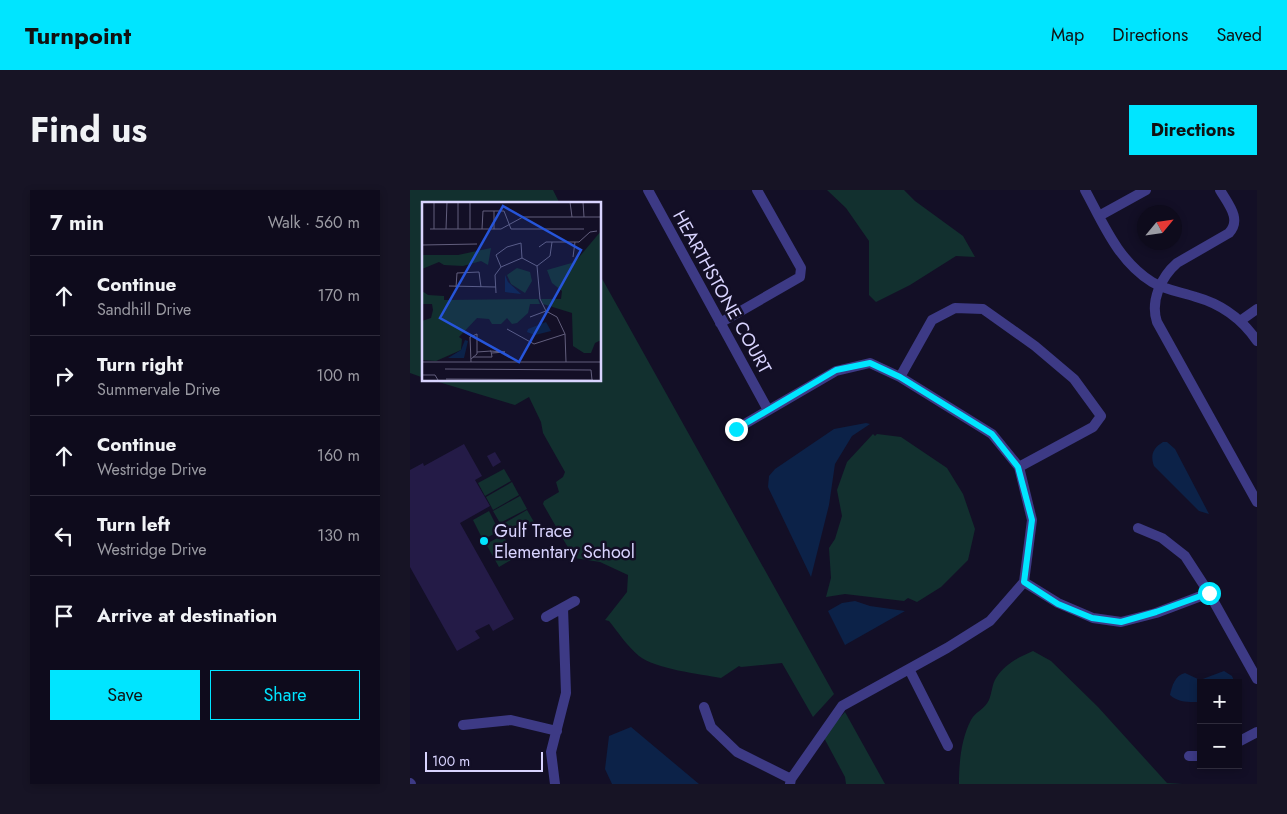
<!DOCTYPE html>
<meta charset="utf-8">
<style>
body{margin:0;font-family:Jost,sans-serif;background:#171425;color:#f1f3f6}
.controls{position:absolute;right:15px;bottom:15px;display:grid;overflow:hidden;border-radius:0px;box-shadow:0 2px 8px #0003}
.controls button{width:45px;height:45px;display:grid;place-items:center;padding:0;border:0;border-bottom:1px solid #2e2b3b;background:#0e0b1c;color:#f1f3f6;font:25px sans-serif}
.compass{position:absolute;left:727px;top:15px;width:45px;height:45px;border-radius:50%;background:#0e0b1c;box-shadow:0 2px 8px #0003;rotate:61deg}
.scale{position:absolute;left:15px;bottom:12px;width:118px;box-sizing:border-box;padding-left:5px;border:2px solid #d9d4ff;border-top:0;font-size:14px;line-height:18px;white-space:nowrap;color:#d9d4ff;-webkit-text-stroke:4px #130f26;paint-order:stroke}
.stop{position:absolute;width:15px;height:15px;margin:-11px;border:4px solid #00e5ff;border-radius:50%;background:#fff}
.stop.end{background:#00e5ff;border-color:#fff;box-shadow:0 1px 5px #0008}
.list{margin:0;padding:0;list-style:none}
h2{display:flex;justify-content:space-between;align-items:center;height:65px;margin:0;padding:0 20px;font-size:21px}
h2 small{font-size:16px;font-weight:400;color:#9b9ba3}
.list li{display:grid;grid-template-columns:32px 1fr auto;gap:15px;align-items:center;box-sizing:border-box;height:80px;padding:0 20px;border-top:1px solid #2e2b3b}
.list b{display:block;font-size:19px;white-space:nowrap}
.list p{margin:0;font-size:16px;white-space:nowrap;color:#9b9ba3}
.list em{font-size:16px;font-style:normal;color:#9b9ba3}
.actions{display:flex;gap:10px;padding:15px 20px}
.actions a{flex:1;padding:11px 0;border:1px solid #00e5ff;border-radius:0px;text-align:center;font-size:18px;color:#00e5ff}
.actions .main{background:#00e5ff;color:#111}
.icon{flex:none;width:28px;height:28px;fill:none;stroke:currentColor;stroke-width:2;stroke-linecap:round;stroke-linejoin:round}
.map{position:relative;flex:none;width:847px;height:594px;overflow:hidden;border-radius:0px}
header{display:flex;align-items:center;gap:30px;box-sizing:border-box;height:70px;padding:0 25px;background:#00e5ff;color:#111}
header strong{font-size:24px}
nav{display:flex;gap:28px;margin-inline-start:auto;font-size:18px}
.intro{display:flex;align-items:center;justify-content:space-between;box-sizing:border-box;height:120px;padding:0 30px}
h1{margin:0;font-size:35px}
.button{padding:12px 22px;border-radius:0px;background:#00e5ff;color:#111;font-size:18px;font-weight:700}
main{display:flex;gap:30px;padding:0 30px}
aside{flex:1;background:#0e0b1c;border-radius:0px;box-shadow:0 2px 8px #0003}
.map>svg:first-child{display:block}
.green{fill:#12302f}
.water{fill:#0c2248}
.building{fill:#241b47}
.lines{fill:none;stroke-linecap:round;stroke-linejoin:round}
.minor{stroke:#3d3a85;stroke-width:10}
.route{stroke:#00e5ff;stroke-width:6}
.poi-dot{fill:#00e5ff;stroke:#130f26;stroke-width:2}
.labels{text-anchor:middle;stroke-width:5;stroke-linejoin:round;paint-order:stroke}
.street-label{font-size:18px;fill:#d9d4ff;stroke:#130f26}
.poi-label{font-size:18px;fill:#d9d4ff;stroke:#130f26;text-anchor:start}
.inset-road{fill:none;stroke:#625e7d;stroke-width:1}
.view{fill:#2655da;fill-opacity:0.15;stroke:#2655da;stroke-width:2.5}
.inset-edge{fill:none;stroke:#d9d4ff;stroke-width:2.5}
</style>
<header>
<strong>Turnpoint</strong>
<nav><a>Map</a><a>Directions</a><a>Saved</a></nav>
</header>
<div class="intro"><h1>Find us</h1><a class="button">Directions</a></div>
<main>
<aside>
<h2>7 min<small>Walk · 560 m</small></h2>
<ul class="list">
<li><svg class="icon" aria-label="ahead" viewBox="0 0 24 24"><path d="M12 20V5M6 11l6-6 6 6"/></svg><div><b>Continue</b><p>Sandhill Drive</p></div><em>170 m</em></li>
<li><svg class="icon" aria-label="right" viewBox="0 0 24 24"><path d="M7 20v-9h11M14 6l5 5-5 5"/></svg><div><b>Turn right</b><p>Summervale Drive</p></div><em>100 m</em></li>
<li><svg class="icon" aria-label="ahead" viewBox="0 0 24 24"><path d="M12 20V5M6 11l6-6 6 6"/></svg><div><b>Continue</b><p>Westridge Drive</p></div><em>160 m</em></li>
<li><svg class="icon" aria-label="left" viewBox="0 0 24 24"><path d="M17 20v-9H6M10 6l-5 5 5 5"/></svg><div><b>Turn left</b><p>Westridge Drive</p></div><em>130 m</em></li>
<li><svg class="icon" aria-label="arrive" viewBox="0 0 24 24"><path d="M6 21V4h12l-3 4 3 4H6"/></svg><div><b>Arrive at destination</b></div></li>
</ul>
<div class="actions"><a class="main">Save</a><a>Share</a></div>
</aside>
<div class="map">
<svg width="847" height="594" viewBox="0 0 847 594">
<rect width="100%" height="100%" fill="#130f26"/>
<!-- green -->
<path class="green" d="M0 0H143L150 14H14V188L0 183Z
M417 0H494L505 11 553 46 565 67 546 66 500 95 466 112 459 105V51L436 18Z
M190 85 424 504 403 527 372 473 331 477 329 476 311 488C290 484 245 479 229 466 217 456 208 442 199 431L195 430 217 402 218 385 190 372 164 368 133 314 134 311 149 302 146 292 153 287 155 282 133 243 131 232 119 207 105 215 22 190H190Z
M463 244 465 246 467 244 491 247 537 278 553 304 565 339 558 370 531 397 507 412 498 408 494 411 435 404 416 407 421 388 419 358 425 349 432 326 427 300 437 272Z
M94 279 101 291 75 306 68 293Z
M102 292 109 305 83 320 76 307Z
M110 306 117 319 90 333 83 321Z
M117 320 124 332 98 347 91 335Z
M79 321 89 341 73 350 63 330Z
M93 345 103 364 99 366 101 370 89 377 76 354Z
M623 461 641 471 688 517 757 593 773 594H549C549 573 551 549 561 530 565 522 575 519 579 510 582 503 582 494 586 488 595 474 609 467 623 461Z
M435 522 475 594H436L435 587 413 546Z"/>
<!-- water -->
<path class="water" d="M456 233 460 234 442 246 425 274 419 315 401 387 358 297 359 286 365 279 424 239Z
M753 252H757L765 259 799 324 789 321 744 276C740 265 743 258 753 252Z
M445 411 460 416 495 421 435 455 418 421 432 413Z
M814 481 822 486 825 493H791V512C779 512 769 513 760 505 762 496 765 485 775 483L790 490Z
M221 537 289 594H202L195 579 199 546Z"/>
<!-- building -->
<path class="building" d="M54 254 72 286 65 290 80 316 50 333 104 429 83 441 79 434 65 441 70 448 47 461 0 377V280L13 273 14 276Z
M85 262 91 272 83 277 77 266Z"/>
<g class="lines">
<!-- minor -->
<path class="minor" d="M238 0 358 220
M675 0C693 33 708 71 742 92 755 100 771 102 786 107 811 114 832 129 847 151
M810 0C818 14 832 29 819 43L767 73C751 87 740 111 747 132L847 312
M689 26 736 0
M830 131 847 119
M310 133 390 87 391 78 347 0
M490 187 522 130 545 118 573 119 625 156 664 189 691 226 683 237 609 277
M326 239 426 181 460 173 490 187 582 244 609 277 622 330 614 392 580 431 537 458 432 516 381 589 380 594
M728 338 752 348 775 366 799 403 847 489
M614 392 648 413 683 428 711 432 746 423 799 403
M136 427 165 411
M499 479 538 556
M294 517 301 537 327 562 381 589
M53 535 101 530 147 541
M828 552 847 542
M779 566H791
M0 593 1 594
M145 594 141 562 156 503 153 418"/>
</g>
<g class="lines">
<!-- route -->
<path class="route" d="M326 239 426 180 460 173 490 187 582 244 608 277 622 330 614 392 648 414 682 428 711 432 746 422 799 403"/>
</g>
<!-- markers -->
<circle class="poi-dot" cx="74" cy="351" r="5"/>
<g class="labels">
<!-- street labels -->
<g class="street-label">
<text transform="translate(312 102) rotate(61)" y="6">HEARTHSTONE COURT</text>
</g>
<!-- poi labels -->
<g class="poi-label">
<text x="84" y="347">Gulf Trace<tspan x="84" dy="21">Elementary School</tspan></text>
</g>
</g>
<!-- overview -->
<g transform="translate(12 12)">
<rect width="179" height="179" fill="#130f26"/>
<path d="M179 29V138L173 141 169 151H162L151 144 150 111 121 102 119 97H139L140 89 130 81 125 68 153 60ZM69 46 66 63 59 59 41 64 22 63 17 60 0 67V53H36ZM95 66 108 70 110 79 103 91 89 82 85 73ZM0 89 6 93 22 94V98L116 97 118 102H108L106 111 95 121 90 122 85 116 79 122H70L67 117 55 116 37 135 40 137 39 148 14 159 0 158V119L9 116 11 108 10 102H0Z" fill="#12302f"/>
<path d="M83 73 86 80 99 92 83 90ZM124 120 129 129 113 133 105 130 106 127ZM43 138 46 139 42 156H26L39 148Z" fill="#0c2248"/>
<path class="inset-road" d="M12 0V27M36 0V27M48 0V27M148 0 150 15M161 0 162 15M72 9V27M8 27H79L101 15H179M24 27 25 0M60 27 61 9H82L89 27H162M0 43 55 42M117 45 124 40H157L168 30 175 29M151 55 153 40M115 64 128 54 130 40M79 65 74 53 85 45 99 41 100 56M27 84 74 85M34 85 35 71 57 70 59 85M74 91 73 73 79 65 100 56 115 64 118 97 124 109 135 115 143 132 144 160M108 115 124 109M85 127 112 142 143 132M68 149 83 150 70 151M51 155H70L69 149 55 150M49 157 55 152V132L48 135 49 160M0 160H179M23 167 169 168 170 178M0 173H13L16 178M24 177 171 178"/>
<path class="view" d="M81 4 159 48 97 160 18 116Z"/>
<rect width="179" height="179" class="inset-edge"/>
</g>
</svg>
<div class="controls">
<button>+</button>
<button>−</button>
</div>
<svg class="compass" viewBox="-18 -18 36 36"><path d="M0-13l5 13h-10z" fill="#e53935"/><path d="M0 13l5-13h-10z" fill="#9b9ba3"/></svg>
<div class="scale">100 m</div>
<div class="stop" style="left:799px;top:403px"></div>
<div class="stop end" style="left:326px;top:239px"></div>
</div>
</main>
